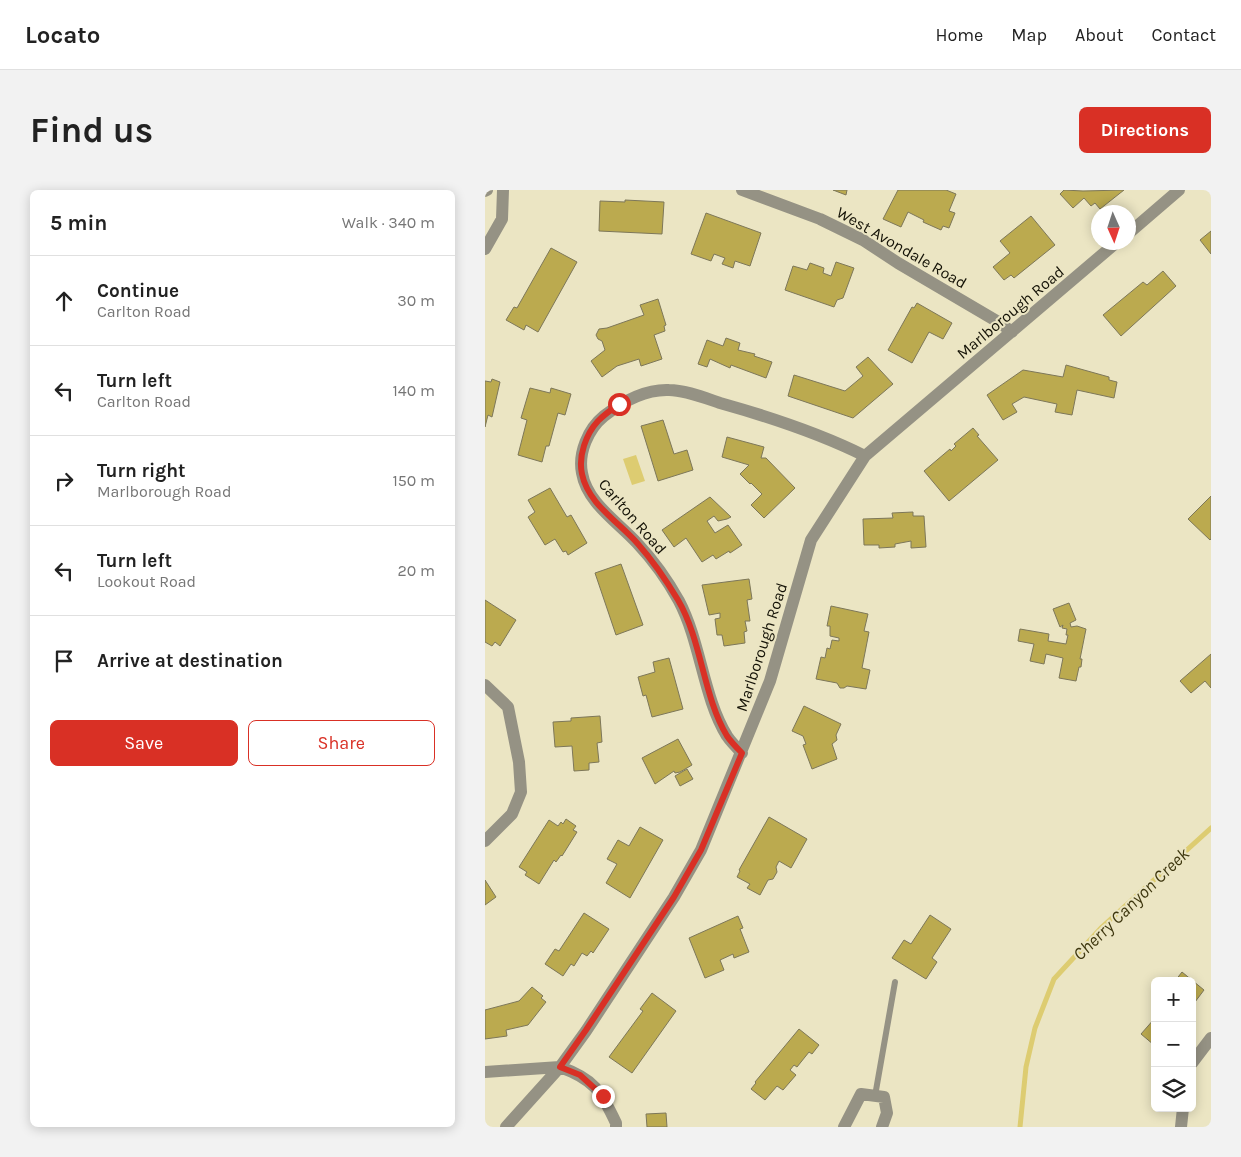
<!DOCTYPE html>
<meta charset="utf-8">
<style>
body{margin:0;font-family:Karla,sans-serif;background:#f2f2f2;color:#222}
.controls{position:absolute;right:15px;bottom:15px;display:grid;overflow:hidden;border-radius:8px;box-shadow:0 2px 12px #0003}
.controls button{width:45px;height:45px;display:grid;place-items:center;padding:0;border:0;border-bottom:1px solid #e0e0e0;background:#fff;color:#222;font:25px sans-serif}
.compass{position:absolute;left:606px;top:15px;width:45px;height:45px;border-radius:50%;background:#fff;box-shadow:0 2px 12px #0003;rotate:177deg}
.stop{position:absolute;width:15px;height:15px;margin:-11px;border:4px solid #d93025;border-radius:50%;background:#fff}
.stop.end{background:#d93025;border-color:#fff;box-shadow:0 1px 5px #0008}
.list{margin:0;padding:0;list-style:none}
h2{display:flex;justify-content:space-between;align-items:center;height:65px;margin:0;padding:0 20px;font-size:21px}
h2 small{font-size:16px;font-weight:400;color:#767676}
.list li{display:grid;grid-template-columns:32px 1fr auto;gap:15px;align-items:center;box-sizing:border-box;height:90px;padding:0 20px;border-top:1px solid #e0e0e0}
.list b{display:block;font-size:19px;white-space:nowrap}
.list p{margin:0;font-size:16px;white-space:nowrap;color:#767676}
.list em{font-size:16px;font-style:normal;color:#767676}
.actions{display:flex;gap:10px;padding:15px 20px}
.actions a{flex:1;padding:11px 0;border:1px solid #d93025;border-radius:8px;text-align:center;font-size:18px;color:#d93025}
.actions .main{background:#d93025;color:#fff}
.icon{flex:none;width:28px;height:28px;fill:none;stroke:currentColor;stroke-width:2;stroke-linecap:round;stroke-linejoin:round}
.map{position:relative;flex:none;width:726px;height:937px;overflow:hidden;border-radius:8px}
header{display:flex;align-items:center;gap:30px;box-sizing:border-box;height:70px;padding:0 25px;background:#fff;border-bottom:1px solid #e0e0e0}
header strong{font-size:24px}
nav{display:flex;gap:28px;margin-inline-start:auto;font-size:18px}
.intro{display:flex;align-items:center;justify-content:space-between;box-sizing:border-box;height:120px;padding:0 30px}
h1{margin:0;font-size:35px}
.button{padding:12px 22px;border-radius:8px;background:#d93025;color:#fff;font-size:18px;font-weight:700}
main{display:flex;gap:30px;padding:0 30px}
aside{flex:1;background:#fff;border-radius:8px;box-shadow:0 2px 12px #0003}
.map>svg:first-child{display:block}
.water{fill:#ddcc71}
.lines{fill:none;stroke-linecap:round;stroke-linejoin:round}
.stream{stroke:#ddcc71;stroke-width:5}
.building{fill:#bbaa4f;stroke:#7d7759}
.service{stroke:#959284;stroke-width:6}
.minor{stroke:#959284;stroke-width:12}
.route{stroke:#d93025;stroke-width:6}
.labels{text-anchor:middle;stroke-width:4;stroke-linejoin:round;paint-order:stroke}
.street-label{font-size:16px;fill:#141206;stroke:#ebe5c3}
.water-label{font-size:18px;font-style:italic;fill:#3e370f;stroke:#ebe5c3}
</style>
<header>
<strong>Locato</strong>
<nav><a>Home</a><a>Map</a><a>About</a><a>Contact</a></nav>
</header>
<div class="intro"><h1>Find us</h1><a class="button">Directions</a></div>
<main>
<aside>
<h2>5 min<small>Walk · 340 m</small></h2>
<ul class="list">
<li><svg class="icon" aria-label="ahead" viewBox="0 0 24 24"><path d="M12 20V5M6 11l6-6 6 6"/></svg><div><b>Continue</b><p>Carlton Road</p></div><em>30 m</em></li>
<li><svg class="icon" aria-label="left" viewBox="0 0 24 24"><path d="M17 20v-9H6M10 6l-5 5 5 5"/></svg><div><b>Turn left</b><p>Carlton Road</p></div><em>140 m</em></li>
<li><svg class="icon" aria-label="right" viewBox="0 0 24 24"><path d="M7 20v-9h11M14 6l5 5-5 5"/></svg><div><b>Turn right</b><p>Marlborough Road</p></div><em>150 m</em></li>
<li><svg class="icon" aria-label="left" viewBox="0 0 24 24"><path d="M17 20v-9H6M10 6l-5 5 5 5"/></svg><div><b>Turn left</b><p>Lookout Road</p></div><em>20 m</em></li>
<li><svg class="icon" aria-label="arrive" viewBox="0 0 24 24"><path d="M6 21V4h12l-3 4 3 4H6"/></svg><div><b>Arrive at destination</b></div></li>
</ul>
<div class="actions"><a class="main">Save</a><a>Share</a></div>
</aside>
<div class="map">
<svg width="726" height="937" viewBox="0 0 726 937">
<rect width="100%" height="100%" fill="#ebe5c3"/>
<!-- water -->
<path class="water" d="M151 265 160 291 147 295 138 269Z"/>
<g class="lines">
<!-- stream -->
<path class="stream" d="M535 937 541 877 550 838 569 789 617 737 726 638"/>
</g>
<!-- building -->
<path class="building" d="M348 0H362L361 5Z
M413 0H461L471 4 464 21 470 23 464 38 458 36 456 40 438 32 439 30 423 22 416 37 398 29Z
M579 0 598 1 639 0 615 19 610 13 606 16 599 8 588 18 575 4Z
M140 10 179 12 177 44 114 41 115 11 140 12Z
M221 23 276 43 265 76 250 71 248 78 237 74 240 68 229 64 226 71 206 64Z
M546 26 570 55 529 88 526 85 519 90 508 77 525 63 515 51Z
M726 41V64L715 50Z
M66 58 92 72 53 142 41 135 39 140 21 130 29 117 32 118Z
M351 72 369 78 358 108 352 110 349 117 300 100 308 76 322 80 325 73 339 78 338 83 346 86Z
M678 81 691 96 636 146 618 125 658 92 662 95Z
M173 109 181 135 179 136 180 141 169 145 177 169 156 176 154 169 132 176 117 187 106 171 120 160 117 151 113 149 111 145 114 139 122 138 159 125 155 115Z
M432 113 467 133 458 149 444 142 427 173 403 160 427 117 429 118Z
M241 148 255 153 253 160 270 164 269 166 287 172 281 188 246 175 245 178 225 169 222 177 213 174 222 150 238 156Z
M383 167 408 194 368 228 303 206 309 185 360 201 378 186 371 177Z
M581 175 624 187V190L632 192 629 208 592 200 587 225 570 222 572 214 539 207 527 214 532 222 518 230 502 205 538 180 578 187Z
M7 189 15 192 7 227 3 225 0 237V191L6 192Z
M45 198 65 203 66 198 86 204 80 225 73 223 64 256H61L57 272 33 265 42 230 36 228Z
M178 230 189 264 202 260 208 280 173 291 156 236Z
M488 238 494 245 492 246 513 270 464 311 439 281 465 259 466 261 471 256 469 254Z
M242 247 279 257 276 268H281L310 298 279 328 266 315 277 304 266 293 265 294 255 284 264 275 237 267Z
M65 298 82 327 86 325 102 353 83 365 81 361 78 362 70 349 60 355 43 327 50 322 43 310Z
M726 306V349L725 350 703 329Z
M225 307 246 327 242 329 233 331 229 326 222 331 230 343 243 335 257 355 245 363 244 361 231 369 228 365 217 372 201 348 189 357 177 340Z
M428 322V326H439L441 357 426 358V351L410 354V357L394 358V355H379L378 329 408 328 407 323Z
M136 374 158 435 131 445 110 383Z
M264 389 267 409 262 410 265 431H260L262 441 259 442 260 453 239 456 237 445H232L230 429 235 428V423L224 425 217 395Z
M0 410 31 430 15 456 10 452 7 456 0 452Z
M584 413 591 430 585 433 586 437 592 436 601 439 595 469H597L596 477H594L591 491 574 488 578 468 561 464 559 474 545 471 549 454 533 451 535 439 564 444 563 451 581 454 583 445H581L582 439 577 438 578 435 575 437 568 419Z
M346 416 383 424 379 441 384 442 377 478 385 480 381 499 362 496 359 498H355L352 493 331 489 336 467 340 468 342 458 345 459 347 450 354 451V448L345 446V436H342Z
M726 464V498L720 491 706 503 695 491Z
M184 468 198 519 167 527 161 505 158 506 153 487 170 482 168 472Z
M319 516 356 534 351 545 352 550 347 554 352 569 327 579 318 555 321 554 318 546 307 541Z
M115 526 117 552 112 553 114 572 104 573V580L89 581 87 556 70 557 68 532 86 531V528Z
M193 549 207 575 195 582 190 583 189 581 170 594 157 568Z
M202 579 208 589 195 596 190 586Z
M284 627 322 649 306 678 294 671 291 677 292 682 288 689 283 690 275 705 262 698 265 694 252 687 255 681 254 680Z
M81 629 91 636 88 640 92 642 77 666 76 665 71 672 69 670 54 694 40 685 42 682 34 677 64 630 73 636 76 632 78 634Z
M155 637 178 650 145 708 121 693 132 674 122 669 133 650 144 656Z
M0 690 11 707 0 715Z
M99 723 124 739 108 763 106 761 102 766 97 763 89 776 86 774 78 786 60 774 70 759 74 761Z
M445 725 466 739 447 768 452 772 441 789 407 768 419 750 426 754Z
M253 726 258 738 255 739 264 762 249 768 248 764 235 770 239 780 220 788 204 748Z
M697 782 719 800 707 816V791H690Z
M47 797 58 806 56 808 61 812 43 835 21 840 22 846 0 849V820L34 811Z
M167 803 191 821 147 883 124 867 158 821 155 819Z
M670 828V855H669L656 844Z
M314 839 334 855 327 864 324 862 312 877 309 875 305 880 311 885 298 900 292 896 280 910 266 899 271 893 270 892Z
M181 923 182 937H162L161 924Z"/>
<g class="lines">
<!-- service -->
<path class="service" d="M390 906 410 792"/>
<!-- minor -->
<path class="minor" d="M257 0 335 29 378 50 413 73 515 133 527 142
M0 1 2 0
M644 43 694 0
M0 59 17 29 18 0
M0 495 23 517 34 572 36 602 27 624 0 651
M257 563C252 558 246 552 242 546 218 507 216 453 194 411 183 391 168 370 152 353 133 332 102 313 97 283 93 263 103 239 119 226 137 212 160 199 184 200 200 200 220 208 235 213 285 227 334 243 380 266
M707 873 726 848
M0 882 75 877 101 841 189 707 216 660 285 491 326 350 380 266 632 52
M21 937 75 877C109 889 116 901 131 933V937
M359 937 376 904 399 907 402 923 397 937
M696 937 698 918"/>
</g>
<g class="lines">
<!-- route -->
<path class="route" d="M118 906 95 885 75 877 101 840 189 707 216 660 257 563C252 558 246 552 242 546 218 506 217 451 193 410 181 390 168 371 153 354 134 332 103 314 97 284 93 266 101 244 113 231 119 225 127 219 134 214"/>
</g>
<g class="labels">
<!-- street labels -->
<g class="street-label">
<text transform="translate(417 57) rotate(30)" y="6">West Avondale Road</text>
<text transform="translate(525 122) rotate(-40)" y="6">Marlborough Road</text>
<text transform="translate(148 326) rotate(49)" y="6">Carlton Road</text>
<text transform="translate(276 457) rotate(-72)" y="6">Marlborough Road</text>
</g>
<!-- water labels -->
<g class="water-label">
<text transform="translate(646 714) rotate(-44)" y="6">Cherry Canyon Creek</text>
</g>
</g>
</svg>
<div class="controls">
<button>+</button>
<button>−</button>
<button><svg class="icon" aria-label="layers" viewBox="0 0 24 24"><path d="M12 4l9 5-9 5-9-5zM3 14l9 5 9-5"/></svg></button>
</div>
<svg class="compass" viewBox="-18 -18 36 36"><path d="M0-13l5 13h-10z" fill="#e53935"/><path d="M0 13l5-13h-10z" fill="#767676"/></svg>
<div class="stop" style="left:134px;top:214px"></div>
<div class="stop end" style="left:118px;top:906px"></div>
</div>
</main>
